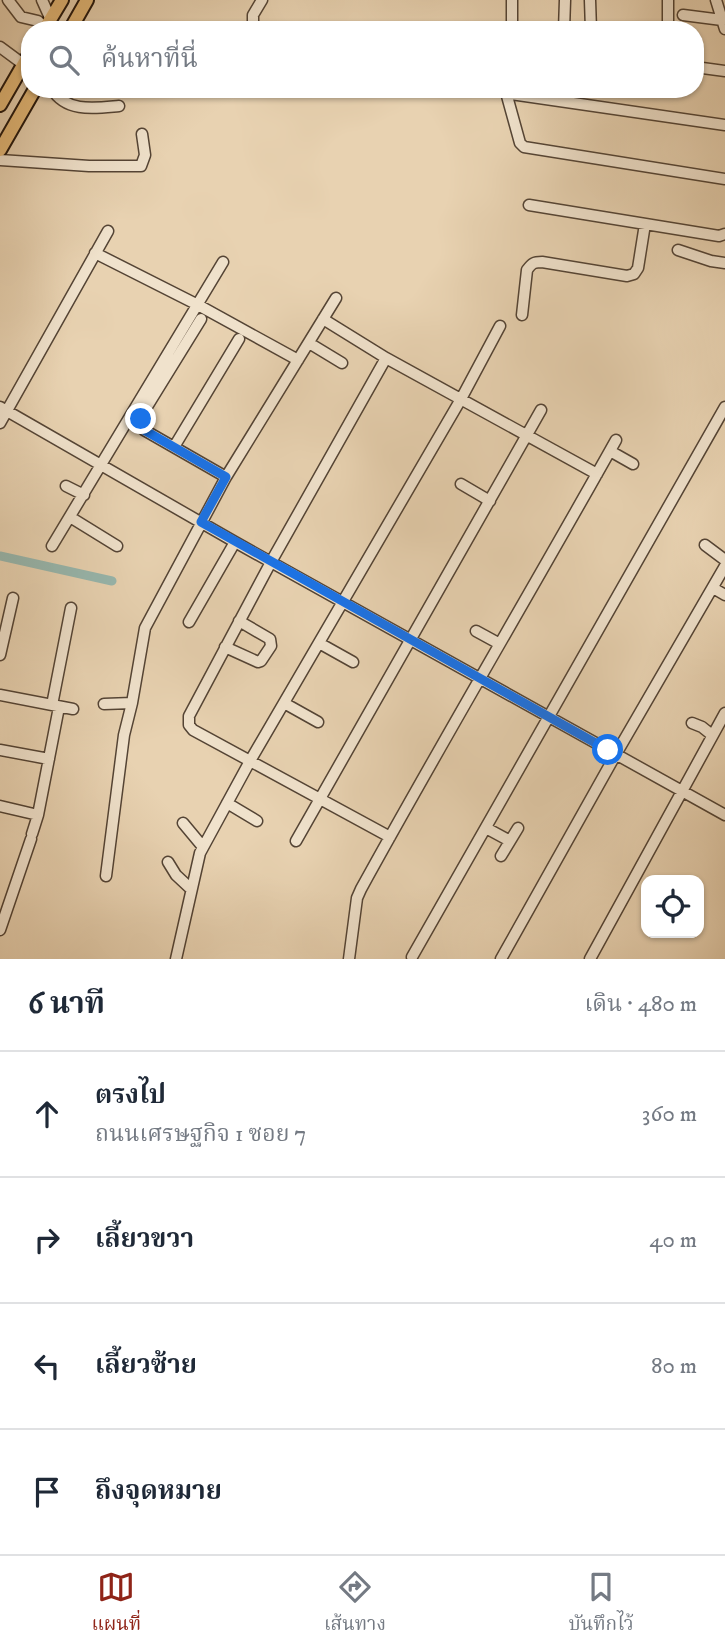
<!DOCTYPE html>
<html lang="th">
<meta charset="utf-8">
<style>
body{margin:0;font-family:"IM FELL DW Pica","Noto Serif Thai",serif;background:#f6f6f7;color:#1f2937}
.controls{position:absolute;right:21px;bottom:21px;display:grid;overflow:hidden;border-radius:14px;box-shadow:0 2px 5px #0004}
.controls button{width:63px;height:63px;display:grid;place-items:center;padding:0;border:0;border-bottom:2px solid #e0e1e3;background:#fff;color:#1f2937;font:35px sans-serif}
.stop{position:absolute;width:21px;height:21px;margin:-16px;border:5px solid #1a73e8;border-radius:50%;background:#fff}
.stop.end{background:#1a73e8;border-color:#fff;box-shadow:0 2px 7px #0008}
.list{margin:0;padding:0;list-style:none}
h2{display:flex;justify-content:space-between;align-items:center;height:91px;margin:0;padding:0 28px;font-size:30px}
h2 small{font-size:23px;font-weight:400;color:#747a83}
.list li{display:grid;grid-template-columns:46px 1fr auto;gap:21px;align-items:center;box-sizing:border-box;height:126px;padding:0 28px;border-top:2px solid #e0e1e3}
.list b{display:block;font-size:26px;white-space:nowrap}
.list p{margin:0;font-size:23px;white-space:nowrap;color:#747a83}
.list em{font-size:23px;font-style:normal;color:#747a83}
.icon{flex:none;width:38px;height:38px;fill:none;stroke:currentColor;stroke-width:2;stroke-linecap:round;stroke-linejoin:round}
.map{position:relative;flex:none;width:725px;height:959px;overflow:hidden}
.search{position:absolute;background:#fff;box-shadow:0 2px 5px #0004;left:21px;right:21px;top:21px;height:77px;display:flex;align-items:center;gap:18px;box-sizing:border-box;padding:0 24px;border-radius:28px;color:#747a83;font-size:26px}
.sheet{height:595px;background:#fff}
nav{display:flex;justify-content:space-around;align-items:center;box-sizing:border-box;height:98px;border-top:2px solid #e0e1e3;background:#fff;font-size:19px;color:#747a83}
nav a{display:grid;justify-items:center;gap:4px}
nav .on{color:#8f2418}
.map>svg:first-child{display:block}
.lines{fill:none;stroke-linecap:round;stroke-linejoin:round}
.canal{stroke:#97b7ae;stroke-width:9}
.minor-casing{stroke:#544435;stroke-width:13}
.major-casing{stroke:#22150c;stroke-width:16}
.minor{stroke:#f0e2cc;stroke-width:10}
.major{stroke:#e4b978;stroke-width:12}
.route{stroke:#1a73e8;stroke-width:9}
</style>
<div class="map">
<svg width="725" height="959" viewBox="0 0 725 959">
<rect width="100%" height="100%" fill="#e8d2b1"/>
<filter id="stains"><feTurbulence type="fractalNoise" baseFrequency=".00286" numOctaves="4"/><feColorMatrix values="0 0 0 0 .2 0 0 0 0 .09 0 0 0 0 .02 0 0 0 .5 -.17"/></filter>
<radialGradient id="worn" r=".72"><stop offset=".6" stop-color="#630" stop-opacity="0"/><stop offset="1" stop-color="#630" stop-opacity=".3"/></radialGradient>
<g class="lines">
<!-- canal -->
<path class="canal" d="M0 556 112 581"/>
<!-- minor casing -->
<g class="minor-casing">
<path id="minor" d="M8 0 21 17 38 21 45 28
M42 0 51 20
M512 0V30
M590 0 591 30
M716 0 725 29
M683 15 722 20
M253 30V15L262 0
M564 30 565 0
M668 30V0
M0 47 23 64
M695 67 725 71
M52 89C66 113 96 108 119 106
M725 125 511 94 507 96 520 143 524 147 725 179
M0 160 89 166H141L145 155 142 134
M529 205 719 236 725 234
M678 250 711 261 725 263
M95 253 198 305 298 360
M522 315 527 270C532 263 534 262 542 262L627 276 634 274 638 268 645 224
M201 319 143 413 140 424 144 430 226 477
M323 319 386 358 597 474
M309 343 342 363
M386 358 271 562 189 716V725L193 730 390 837
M0 407 235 542 725 815
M0 423 108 231
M174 447 239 339
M610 451 633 464
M461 484 490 501
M66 486 84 495
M70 517 117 546
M705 545 725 560
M52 546 223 262
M713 588 725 595
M189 622 235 542
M476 631 498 643
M319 643 353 662
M225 647 258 662 261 661 271 646 270 639 239 621
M0 655 13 598
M0 695 73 709
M284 703 318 722
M104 704 132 703
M52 705 71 608
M692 723 702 727 712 735
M0 750 49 759
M227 803 257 821
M0 806 38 815
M183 823 203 847
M486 828 510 841
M32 834 38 815 59 707
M296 841 541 410
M501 856 518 828
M168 862 176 875 191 889
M106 876 124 735 132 703 145 628 226 477 336 298
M0 930 31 839
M412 957 725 407
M176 959 200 853 250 761 461 399 500 326
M349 959 357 898 361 889C444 738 532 590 616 440
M501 959 616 754 725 566
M590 959 725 713"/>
</g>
<!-- major casing -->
<g class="major-casing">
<path id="major" d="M44 30 62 0
M70 30 87 0
M0 105 30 53
M0 150 35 89"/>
</g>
<!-- minor -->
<use href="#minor" class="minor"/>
<!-- major -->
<use href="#major" class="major"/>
</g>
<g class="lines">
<!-- route -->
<path class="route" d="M141 419 140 425 144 430 226 477 201 522 608 750"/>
</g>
<rect width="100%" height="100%" filter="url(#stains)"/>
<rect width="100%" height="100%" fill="url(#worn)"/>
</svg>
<div class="controls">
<button><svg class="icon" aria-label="locate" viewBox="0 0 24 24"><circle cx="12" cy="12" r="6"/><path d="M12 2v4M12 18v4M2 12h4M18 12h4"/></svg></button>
</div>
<div class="stop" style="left:608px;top:750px"></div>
<div class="stop end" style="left:141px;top:419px"></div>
<div class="search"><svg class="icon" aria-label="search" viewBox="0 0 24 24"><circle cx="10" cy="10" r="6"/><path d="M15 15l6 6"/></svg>ค้นหาที่นี่</div>
</div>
<section class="sheet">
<h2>6 นาที<small>เดิน · 480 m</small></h2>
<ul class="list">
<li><svg class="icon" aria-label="ahead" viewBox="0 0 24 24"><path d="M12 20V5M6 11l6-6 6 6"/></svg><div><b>ตรงไป</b><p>ถนนเศรษฐกิจ 1 ซอย 7</p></div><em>360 m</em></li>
<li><svg class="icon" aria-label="right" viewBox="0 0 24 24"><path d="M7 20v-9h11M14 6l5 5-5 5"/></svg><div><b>เลี้ยวขวา</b></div><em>40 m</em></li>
<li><svg class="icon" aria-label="left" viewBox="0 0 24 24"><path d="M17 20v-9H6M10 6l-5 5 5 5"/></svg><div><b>เลี้ยวซ้าย</b></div><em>80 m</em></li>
<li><svg class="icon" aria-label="arrive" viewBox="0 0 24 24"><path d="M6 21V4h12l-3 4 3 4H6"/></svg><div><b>ถึงจุดหมาย</b></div></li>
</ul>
</section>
<nav>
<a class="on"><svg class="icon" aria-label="map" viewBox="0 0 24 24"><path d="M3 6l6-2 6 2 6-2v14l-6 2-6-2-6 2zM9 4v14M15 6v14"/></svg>แผนที่</a>
<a><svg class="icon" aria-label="directions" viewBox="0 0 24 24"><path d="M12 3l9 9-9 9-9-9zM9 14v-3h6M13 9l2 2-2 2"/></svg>เส้นทาง</a>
<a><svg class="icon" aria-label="saved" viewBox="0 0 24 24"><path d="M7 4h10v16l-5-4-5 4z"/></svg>บันทึกไว้</a>
</nav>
